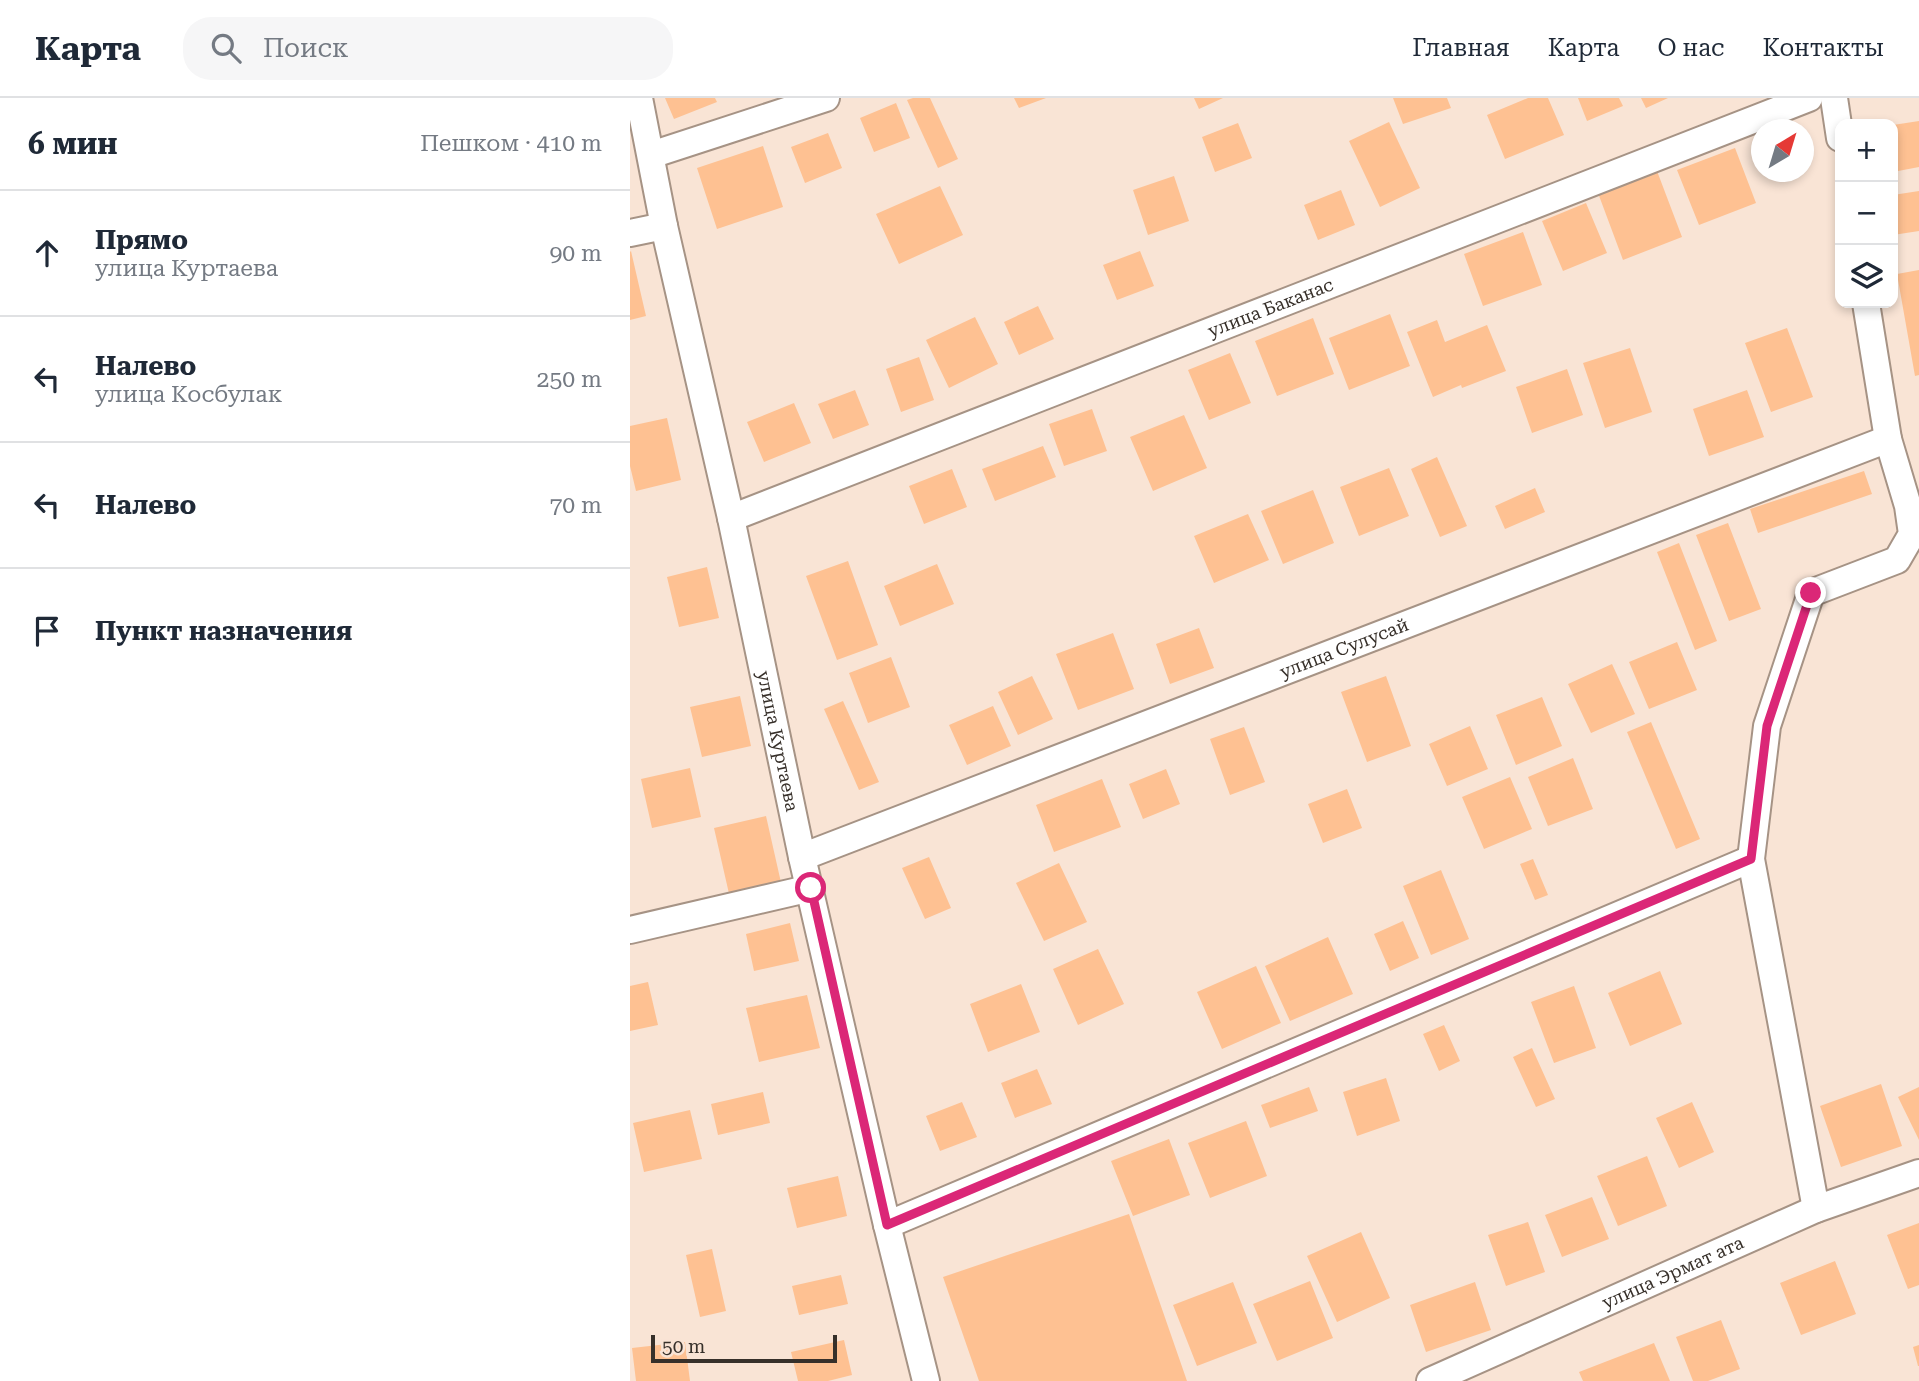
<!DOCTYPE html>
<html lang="ru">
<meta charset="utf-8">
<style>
body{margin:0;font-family:"Roboto Serif",serif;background:#f6f6f7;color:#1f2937}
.controls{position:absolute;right:21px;top:21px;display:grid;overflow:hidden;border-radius:14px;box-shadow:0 4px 10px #0003}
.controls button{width:63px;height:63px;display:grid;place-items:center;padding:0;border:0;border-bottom:2px solid #e0e1e3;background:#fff;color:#1f2937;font:35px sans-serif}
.compass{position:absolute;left:1121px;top:21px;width:63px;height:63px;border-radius:50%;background:#fff;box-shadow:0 4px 10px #0003;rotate:38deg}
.scale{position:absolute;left:21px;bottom:18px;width:186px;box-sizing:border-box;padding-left:7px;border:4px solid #37302a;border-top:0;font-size:19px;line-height:24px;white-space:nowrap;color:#37302a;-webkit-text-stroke:5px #f9e4d5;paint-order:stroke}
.stop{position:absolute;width:21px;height:21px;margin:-16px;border:5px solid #db2777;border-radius:50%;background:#fff}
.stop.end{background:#db2777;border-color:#fff;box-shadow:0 2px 7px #0008}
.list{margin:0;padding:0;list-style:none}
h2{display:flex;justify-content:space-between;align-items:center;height:91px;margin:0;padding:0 28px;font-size:30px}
h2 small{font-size:23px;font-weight:400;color:#747a83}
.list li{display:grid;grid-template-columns:46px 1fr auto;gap:21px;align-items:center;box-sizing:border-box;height:126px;padding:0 28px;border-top:2px solid #e0e1e3}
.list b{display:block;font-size:26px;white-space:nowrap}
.list p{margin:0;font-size:23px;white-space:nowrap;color:#747a83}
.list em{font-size:23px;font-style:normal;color:#747a83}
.icon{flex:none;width:38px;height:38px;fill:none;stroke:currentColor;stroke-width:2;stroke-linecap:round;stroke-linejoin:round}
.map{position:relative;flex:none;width:1289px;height:1283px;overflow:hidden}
header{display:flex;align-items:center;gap:42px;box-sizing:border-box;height:98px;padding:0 35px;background:#fff;border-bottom:2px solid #e0e1e3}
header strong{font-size:33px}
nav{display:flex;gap:38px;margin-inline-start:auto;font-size:24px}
.search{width:490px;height:63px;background:#f6f6f7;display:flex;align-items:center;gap:18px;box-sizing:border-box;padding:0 24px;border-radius:28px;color:#747a83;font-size:26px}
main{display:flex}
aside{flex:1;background:#fff}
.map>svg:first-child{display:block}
.building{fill:#fec192}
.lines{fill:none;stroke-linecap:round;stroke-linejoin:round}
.minor-casing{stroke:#a69385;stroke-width:30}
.minor{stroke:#fff;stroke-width:26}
.route{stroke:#db2777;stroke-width:9}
.labels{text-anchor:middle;stroke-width:5;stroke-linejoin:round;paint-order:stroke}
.street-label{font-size:18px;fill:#37302a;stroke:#f9e4d5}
</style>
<header>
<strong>Карта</strong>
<div class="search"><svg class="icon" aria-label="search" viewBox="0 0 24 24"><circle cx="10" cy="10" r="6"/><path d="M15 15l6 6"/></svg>Поиск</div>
<nav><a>Главная</a><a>Карта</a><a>О нас</a><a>Контакты</a></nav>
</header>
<main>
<aside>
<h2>6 мин<small>Пешком · 410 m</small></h2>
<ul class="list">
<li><svg class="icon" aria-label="ahead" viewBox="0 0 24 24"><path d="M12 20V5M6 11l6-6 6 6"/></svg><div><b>Прямо</b><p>улица Куртаева</p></div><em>90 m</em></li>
<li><svg class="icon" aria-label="left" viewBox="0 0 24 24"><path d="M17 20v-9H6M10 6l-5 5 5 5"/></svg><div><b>Налево</b><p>улица Косбулак</p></div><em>250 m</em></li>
<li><svg class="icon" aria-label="left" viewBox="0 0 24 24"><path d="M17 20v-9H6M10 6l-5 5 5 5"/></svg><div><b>Налево</b></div><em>70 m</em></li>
<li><svg class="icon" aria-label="arrive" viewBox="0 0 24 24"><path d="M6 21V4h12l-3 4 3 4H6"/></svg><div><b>Пункт назначения</b></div></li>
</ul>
</aside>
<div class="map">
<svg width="1289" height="1283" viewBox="0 0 1289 1283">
<rect width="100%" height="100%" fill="#f9e4d5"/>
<!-- building -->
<path class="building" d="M35 0H85L87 4 44 21Z
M283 0H300L328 61 308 70 277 2Z
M384 0H416L389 10Z
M564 0H593L569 11Z
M763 0H817L821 10 773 26Z
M898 0H918L934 37 875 61 857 17Z
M948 0H989L993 8 957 23Z
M1011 0H1038L1016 10Z
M266 5 280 40 244 54 230 20Z
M1289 23V69L1263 74V27Z
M759 24 790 90 750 109 719 43Z
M608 25 622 60 585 74 572 39Z
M198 35 212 70 175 85 161 49Z
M133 48 153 109 87 131 67 70Z
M1105 50 1126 105 1069 127 1047 72Z
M1027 73 1052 139 993 162 968 95Z
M544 78 559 123 518 137 503 92Z
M310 88 333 137 269 166 246 116Z
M711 92 725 127 688 142 674 107Z
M1289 93V133L1263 137V97Z
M956 105 977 155 933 173 912 123Z
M893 134 912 187 853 208 834 156Z
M1 153 16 218 0 222V154Z
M510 153 524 188 487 202 473 167Z
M1289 172V277L1285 278 1267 176Z
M408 208 424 241 389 257 374 224Z
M760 216 780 268 719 292 699 240Z
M345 219 368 266 319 290 296 242Z
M683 220 704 276 647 298 625 243Z
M807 222 815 244 857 227 876 273 832 290 831 287 803 299 777 234Z
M1157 230 1183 299 1141 314 1115 245Z
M1000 250 1022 314 975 330 953 265Z
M600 255 621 305 579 322 558 272Z
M289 259 304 302 271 314 256 271Z
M937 271 953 317 902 335 886 289Z
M225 292 239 327 203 341 188 306Z
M1117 292 1134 339 1079 358 1063 311Z
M164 305 181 345 134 364 117 324Z
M462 311 477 353 434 368 419 326Z
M554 317 577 370 523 393 500 339Z
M37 320 51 382 6 393 0 368V328Z
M413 348 426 379 365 403 352 371Z
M807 359 837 428 810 439 781 371Z
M759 370 779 418 729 438 710 389Z
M322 371 337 409 294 426 279 388Z
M1234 373 1242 396 1128 435 1120 411Z
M905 390 915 414 875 431 865 408Z
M683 392 704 445 653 466 631 413Z
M618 416 639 462 584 485 564 438Z
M1098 425 1131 511 1099 523 1066 437Z
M1049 445 1087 543 1065 552 1027 454Z
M218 463 248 547 207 562 176 478Z
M307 466 324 506 270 528 254 488Z
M77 469 89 520 49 529 37 479Z
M569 530 584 570 540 586 526 546Z
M483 535 504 591 448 612 426 556Z
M1047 544 1067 592 1019 611 999 564Z
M261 559 280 609 238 625 219 575Z
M982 566 1005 616 961 635 938 586Z
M402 578 423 621 388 637 368 594Z
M756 578 781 648 737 664 711 594Z
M110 598 121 648 72 659 60 609Z
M912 599 932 648 886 667 866 617Z
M213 603 249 684 229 692 194 611Z
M363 608 381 648 337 667 319 627Z
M1021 624 1070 741 1046 751 997 634Z
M840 628 858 671 817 688 799 646Z
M614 629 635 684 600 697 580 641Z
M943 660 963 711 918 728 898 679Z
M60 670 71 719 22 730 11 681Z
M536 671 550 706 513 721 499 686Z
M880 679 902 731 854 751 832 699Z
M472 681 491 729 424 754 406 707Z
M717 691 732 730 693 745 678 706Z
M136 718 152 789 100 800 84 730Z
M299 759 321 810 295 821 272 770Z
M903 761 918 797 905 802 890 766Z
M429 765 457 824 414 843 386 785Z
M811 772 839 841 801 857 773 788Z
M773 823 789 860 760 873 744 836Z
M160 825 169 863 124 873 116 836Z
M698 839 723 896 660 923 635 868Z
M468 851 494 906 448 927 423 871Z
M626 868 651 925 592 951 567 894Z
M1030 873 1052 926 1000 948 978 895Z
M18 884 28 927 0 933V888Z
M391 886 410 934 358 954 340 906Z
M944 888 966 950 924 965 901 904Z
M177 897 190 950 129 964 116 910Z
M814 927 830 963 809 973 793 936Z
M902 950 925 1001 906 1009 883 959Z
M407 971 422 1006 385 1020 371 985Z
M756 980 770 1023 727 1038 713 994Z
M1251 986 1272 1048 1211 1069 1190 1008Z
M679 989 688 1013 640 1030 631 1007Z
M1289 989V1042L1268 999Z
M133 994 140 1025 88 1037 81 1006Z
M332 1004 347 1039 310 1053 296 1018Z
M1062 1004 1084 1054 1049 1070 1026 1020Z
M60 1012 72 1061 14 1074 3 1025Z
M616 1023 637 1078 580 1100 558 1045Z
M539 1041 560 1097 503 1118 481 1063Z
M1017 1058 1037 1108 988 1128 967 1078Z
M208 1078 217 1118 167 1130 157 1090Z
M962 1099 979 1141 932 1159 915 1117Z
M499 1116 557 1283H349L313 1179Z
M898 1124 915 1174 876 1188 858 1137Z
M1289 1125V1187L1278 1191 1257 1137Z
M731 1134 760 1200 707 1224 677 1158Z
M82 1151 96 1213 70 1219 56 1157Z
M1205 1163 1226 1216 1171 1237 1150 1185Z
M211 1177 218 1206 169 1217 162 1188Z
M680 1183 703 1240 647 1263 623 1206Z
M603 1184 627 1245 567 1268 543 1207Z
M845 1184 861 1232 796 1254 780 1207Z
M1091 1222 1110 1271 1078 1283H1063L1046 1239Z
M214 1242 222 1277 198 1283H168L161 1254Z
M55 1244 60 1283H6L2 1250Z
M1024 1245 1040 1283H953L949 1274Z
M1289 1247V1268H1288L1283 1249Z"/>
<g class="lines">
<!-- minor casing -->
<g class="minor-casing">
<g id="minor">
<path id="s1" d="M9 0 34 128 101 420 172 759 257 1127 296 1283"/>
<path d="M1204 0 1210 40"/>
<path d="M21 57 196 0"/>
<path d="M0 135 34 128"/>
<path id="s2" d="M101 420 1179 0"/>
<path id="s3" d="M172 759 1258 341"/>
<path d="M0 832 181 790"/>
<path d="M1186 1111 1121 761 1137 628 1181 495 1267 462 1282 436 1278 408 1258 341 1236 205"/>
<path d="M257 1127 1121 761"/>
<path id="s4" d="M800 1283 1186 1111 1289 1075"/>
</g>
</g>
<!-- minor -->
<use href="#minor" class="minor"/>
</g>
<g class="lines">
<!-- route -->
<path class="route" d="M181 790 257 1127 1121 761 1137 628 1181 495"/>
</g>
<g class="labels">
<!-- street labels -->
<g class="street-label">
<text dy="6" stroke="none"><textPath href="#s2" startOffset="579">улица Баканас</textPath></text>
<text dy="6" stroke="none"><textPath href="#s3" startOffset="581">улица Сулусай</textPath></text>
<text dy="6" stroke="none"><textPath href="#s1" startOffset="658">улица Куртаева</textPath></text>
<text dy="6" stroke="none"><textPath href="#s4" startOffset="266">улица Эрмат ата</textPath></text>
</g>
</g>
</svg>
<div class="controls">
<button>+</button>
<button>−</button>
<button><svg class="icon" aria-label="layers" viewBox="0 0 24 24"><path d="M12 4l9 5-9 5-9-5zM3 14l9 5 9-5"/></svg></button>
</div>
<svg class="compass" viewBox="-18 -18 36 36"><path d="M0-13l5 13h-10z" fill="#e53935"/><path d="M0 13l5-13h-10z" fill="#747a83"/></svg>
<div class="scale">50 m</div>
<div class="stop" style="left:181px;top:790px"></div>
<div class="stop end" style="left:1181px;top:495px"></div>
</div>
</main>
